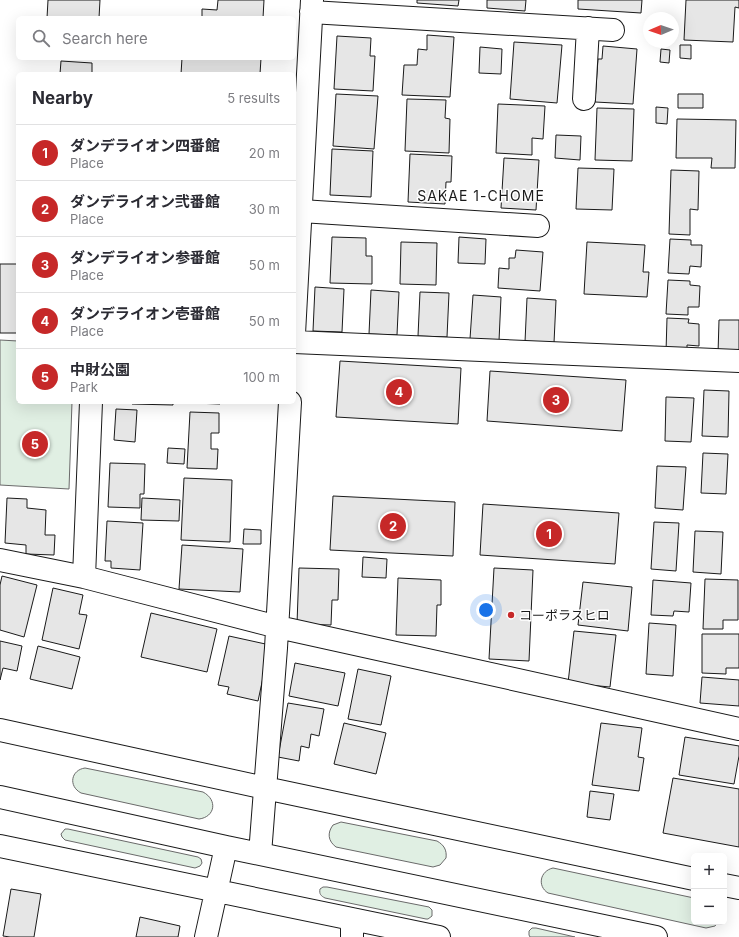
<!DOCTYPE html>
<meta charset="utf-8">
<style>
body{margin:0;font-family:Inter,"Noto Sans JP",sans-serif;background:#f7f7f7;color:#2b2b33}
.controls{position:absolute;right:12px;bottom:12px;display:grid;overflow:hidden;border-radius:6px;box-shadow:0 4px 16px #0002}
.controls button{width:36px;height:36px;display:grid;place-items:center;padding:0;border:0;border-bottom:1px solid #e1e1e2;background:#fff;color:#2b2b33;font:20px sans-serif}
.compass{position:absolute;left:643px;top:12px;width:36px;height:36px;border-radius:50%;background:#fff;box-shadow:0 4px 16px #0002;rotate:268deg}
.you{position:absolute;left:486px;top:610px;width:14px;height:14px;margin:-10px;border:3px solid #fff;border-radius:50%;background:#1a73e8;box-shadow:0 0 0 6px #1a73e833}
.badge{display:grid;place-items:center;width:26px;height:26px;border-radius:50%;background:#c62828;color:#fff;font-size:13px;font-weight:700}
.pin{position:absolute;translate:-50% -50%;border:2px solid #fff;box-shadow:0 1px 4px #0006}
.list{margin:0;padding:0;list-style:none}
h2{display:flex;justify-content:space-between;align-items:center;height:52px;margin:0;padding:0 16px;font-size:17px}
h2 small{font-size:13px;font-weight:400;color:#7c7c81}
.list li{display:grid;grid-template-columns:26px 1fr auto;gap:12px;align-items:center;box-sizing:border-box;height:56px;padding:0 16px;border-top:1px solid #e1e1e2}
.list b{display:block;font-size:15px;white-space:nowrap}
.list p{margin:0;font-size:13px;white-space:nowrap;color:#7c7c81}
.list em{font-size:13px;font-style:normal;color:#7c7c81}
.icon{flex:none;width:22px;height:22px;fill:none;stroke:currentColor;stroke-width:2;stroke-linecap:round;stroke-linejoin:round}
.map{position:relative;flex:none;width:739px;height:937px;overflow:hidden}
.search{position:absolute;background:#fff;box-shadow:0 4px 16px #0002;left:16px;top:16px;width:280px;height:44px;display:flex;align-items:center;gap:10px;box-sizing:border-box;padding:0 14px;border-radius:6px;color:#7c7c81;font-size:15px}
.panel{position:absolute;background:#fff;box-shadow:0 4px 16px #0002;left:16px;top:72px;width:280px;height:332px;border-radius:6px}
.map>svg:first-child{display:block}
.green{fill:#e0efe3;stroke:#6a6a6a}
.building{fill:#e6e6e6;stroke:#1a1a1a}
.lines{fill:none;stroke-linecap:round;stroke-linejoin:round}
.minor-casing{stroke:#1a1a1a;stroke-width:24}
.minor{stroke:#fff;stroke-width:22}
.poi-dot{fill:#c62828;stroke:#fff;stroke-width:1.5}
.labels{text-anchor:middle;stroke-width:3;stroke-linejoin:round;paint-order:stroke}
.poi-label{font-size:13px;fill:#1a1a1a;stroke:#fff;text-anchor:start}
.neighbourhood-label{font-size:14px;letter-spacing:1px;fill:#1a1a1a;stroke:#fff}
</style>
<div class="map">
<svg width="739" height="937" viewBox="0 0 739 937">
<rect width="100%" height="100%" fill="#fff"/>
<!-- green -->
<path class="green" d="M0 340 18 341V402H72L69 489 0 485Z
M85 768 203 792C218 800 215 817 199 819L81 793C68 786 71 770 85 768Z
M341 822 437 841C444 845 447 850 446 858L440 865 433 867 336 847C328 841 327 833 333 825Z
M65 829H68L198 857 201 859 202 863 200 866 195 868 65 840 62 837 61 834Z
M553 868 694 898V922H718L715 926 706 928 548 893C537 886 540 871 553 868Z
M323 887H327L429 907 432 910V916L428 919H426L325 898C321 896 319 894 320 889Z
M532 928H536L575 937H530L529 935V931Z"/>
<!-- building -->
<path class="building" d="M48 0H100L99 18H47Z
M218 0H264L263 18H202V9L217 10Z
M417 0H459L458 6 417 3Z
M487 0H526L525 11 487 8Z
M578 0H642L641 13 578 9Z
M686 0H739V8L735 7 733 42 684 40Z
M427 35 454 37 450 97 402 95 404 65H417L418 49 427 50Z
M337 36 371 38 370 56H375L373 91 334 89Z
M514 42 562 45 557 103 510 99Z
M680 45H691V59L680 58Z
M603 46 637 49 633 104 595 102 598 59H602Z
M480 47 502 49 501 74 479 73Z
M661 49 670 50 669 63 660 62Z
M182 58H261L260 74H181Z
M61 61 92 63V74H60Z
M336 94 378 96 374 149 333 146Z
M678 94H703V108H678Z
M407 99 446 100 445 118 450 119 449 153 405 151Z
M498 104 545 106 543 139 532 138V155L496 153Z
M656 107 668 108 667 124 656 123Z
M597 108 634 109 632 161 595 160Z
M677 119 736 120 735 168H711L712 158H676Z
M556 135 581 136 580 160 555 158Z
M332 149 373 151 371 197 330 195Z
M410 154 452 156 451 182H446L445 204 408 202Z
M504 158 539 160 536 210 501 208Z
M578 168 614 169 612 210 576 209Z
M671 170 699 171 698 210 690 209V235L669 234Z
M332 237 366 238V256H372V284L330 283Z
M459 237 486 239 485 264 458 263Z
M670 239 691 240V245H702L701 267 690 266 689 274 668 273Z
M401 242 437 243 436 285 400 284Z
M587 242 645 245 643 272H649L647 297 584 294Z
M516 250 543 252 540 291 498 288 499 268 509 269V258H515Z
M0 264H18V333H0Z
M668 280 690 281V285L700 286 699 307H688V315L666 314Z
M315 287 344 289 342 332 313 331Z
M371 290 399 292 397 335 369 334Z
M420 292 449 293 447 337 418 336Z
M473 295 501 297 499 341 470 339Z
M527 298 556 300 554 343 525 342Z
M667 318 689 319 688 323 699 324V346L687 345V353L666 352Z
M719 320H739V355L718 354Z
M340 361 461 368 458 424 336 417Z
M490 371 626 380 622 431 487 421Z
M704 390 729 391 728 437 702 436Z
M666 397 694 398 691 442 665 441Z
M132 402H173V405L132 404Z
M193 402H221L220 404 193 403Z
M116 409 137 410 135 442 114 440Z
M190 412 219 413V433H211V449H218L217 469 187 468Z
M168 448 185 449 184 464 167 463Z
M703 453 728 454 726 494 701 493Z
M110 463 145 464 144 494H140V508L108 507Z
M657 466 686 467 683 510 655 508Z
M184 478 232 480 230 542 181 540Z
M333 496 455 502 453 556 330 550Z
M7 498 27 499V508L46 510 45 535H55L54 555 26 554V545L5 543Z
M142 498 180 500 179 521 141 520Z
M483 504 619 513 615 564 480 555Z
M107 521 143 523 140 570 111 568V561H105Z
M654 522 679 523 676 571 651 569Z
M244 529 261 530V544H243Z
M695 531 723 532 721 574 693 572Z
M182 545 243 549 240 592 179 589Z
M363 557 387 559 386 578 362 577Z
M299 568 339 569 338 600H332L331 625 297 624Z
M494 568 533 570 529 661 489 659Z
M2 576 37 585 24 637 0 630V585Z
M398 578 441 580V605H437L436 636 396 635Z
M705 579 738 580V620H723V629H703Z
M653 580 691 583 689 612 674 611 673 616 651 615Z
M583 582 632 587 628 631 578 625Z
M53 588 83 595 79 614 87 615 79 649 42 640Z
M151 613 217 629 207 672 141 657Z
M649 623 676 625 673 676 646 674Z
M574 631 616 635 610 687 568 683Z
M702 634H739V668H726V674L702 673Z
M229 636 270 645 258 701 227 694 229 687 218 685Z
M0 641 22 646 17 671 3 668 0 680Z
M38 646 80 657 72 689 30 679Z
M295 663 345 673 338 706 289 696Z
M358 669 391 676 381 725 348 719Z
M702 677 739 680V706L700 703Z
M288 703 324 709 319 736 311 734 309 748 301 746 299 761 278 757Z
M344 723 386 733 376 774 334 764Z
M601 723 642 728 638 757 644 758 639 791 592 785Z
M685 737 739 746V756L734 784 679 775Z
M673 778 739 789V847L663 833Z
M590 791 614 794 610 820 587 817Z
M11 889 41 894 34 937H10L3 936Z
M140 917 180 926 178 937H136Z"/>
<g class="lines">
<!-- minor casing -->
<g class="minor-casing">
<path id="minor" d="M311 12 613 30
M584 99 588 28
M301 211 538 226
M294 334 312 0
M294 342 739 361
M0 560 84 577 278 627 739 729
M84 577 91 402
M0 730 265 788 694 879
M0 797 226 847 656 937
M0 846 439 937
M260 854 276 648 290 402
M724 885 739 888
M206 937 226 847
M352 937V919"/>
</g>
<!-- minor -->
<use href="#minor" class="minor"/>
</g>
<!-- markers -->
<circle class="poi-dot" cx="511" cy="615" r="4"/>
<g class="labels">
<!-- poi labels -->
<g class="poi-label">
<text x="519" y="620">コーポラスヒロ</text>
</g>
<!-- neighbourhood labels -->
<g class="neighbourhood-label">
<text x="481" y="201">SAKAE 1-CHOME</text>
</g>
</g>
</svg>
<div class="controls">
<button>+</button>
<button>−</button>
</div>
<svg class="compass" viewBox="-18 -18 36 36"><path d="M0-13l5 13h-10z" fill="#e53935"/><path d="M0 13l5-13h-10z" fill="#7c7c81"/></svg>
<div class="you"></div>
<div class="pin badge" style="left:549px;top:534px">1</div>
<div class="pin badge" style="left:393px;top:526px">2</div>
<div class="pin badge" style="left:556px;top:400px">3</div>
<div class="pin badge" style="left:399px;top:392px">4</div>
<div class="pin badge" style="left:35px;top:444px">5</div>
<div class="search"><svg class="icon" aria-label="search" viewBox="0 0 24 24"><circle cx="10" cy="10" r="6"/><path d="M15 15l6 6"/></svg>Search here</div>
<section class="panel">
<h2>Nearby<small>5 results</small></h2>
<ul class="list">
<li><span class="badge">1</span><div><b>ダンデライオン四番館</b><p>Place</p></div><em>20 m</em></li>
<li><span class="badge">2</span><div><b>ダンデライオン弐番館</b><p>Place</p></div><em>30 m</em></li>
<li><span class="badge">3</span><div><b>ダンデライオン参番館</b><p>Place</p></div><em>50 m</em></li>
<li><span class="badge">4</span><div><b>ダンデライオン壱番館</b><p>Place</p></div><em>50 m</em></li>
<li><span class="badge">5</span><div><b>中財公園</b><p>Park</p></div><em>100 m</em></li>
</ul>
</section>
</div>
